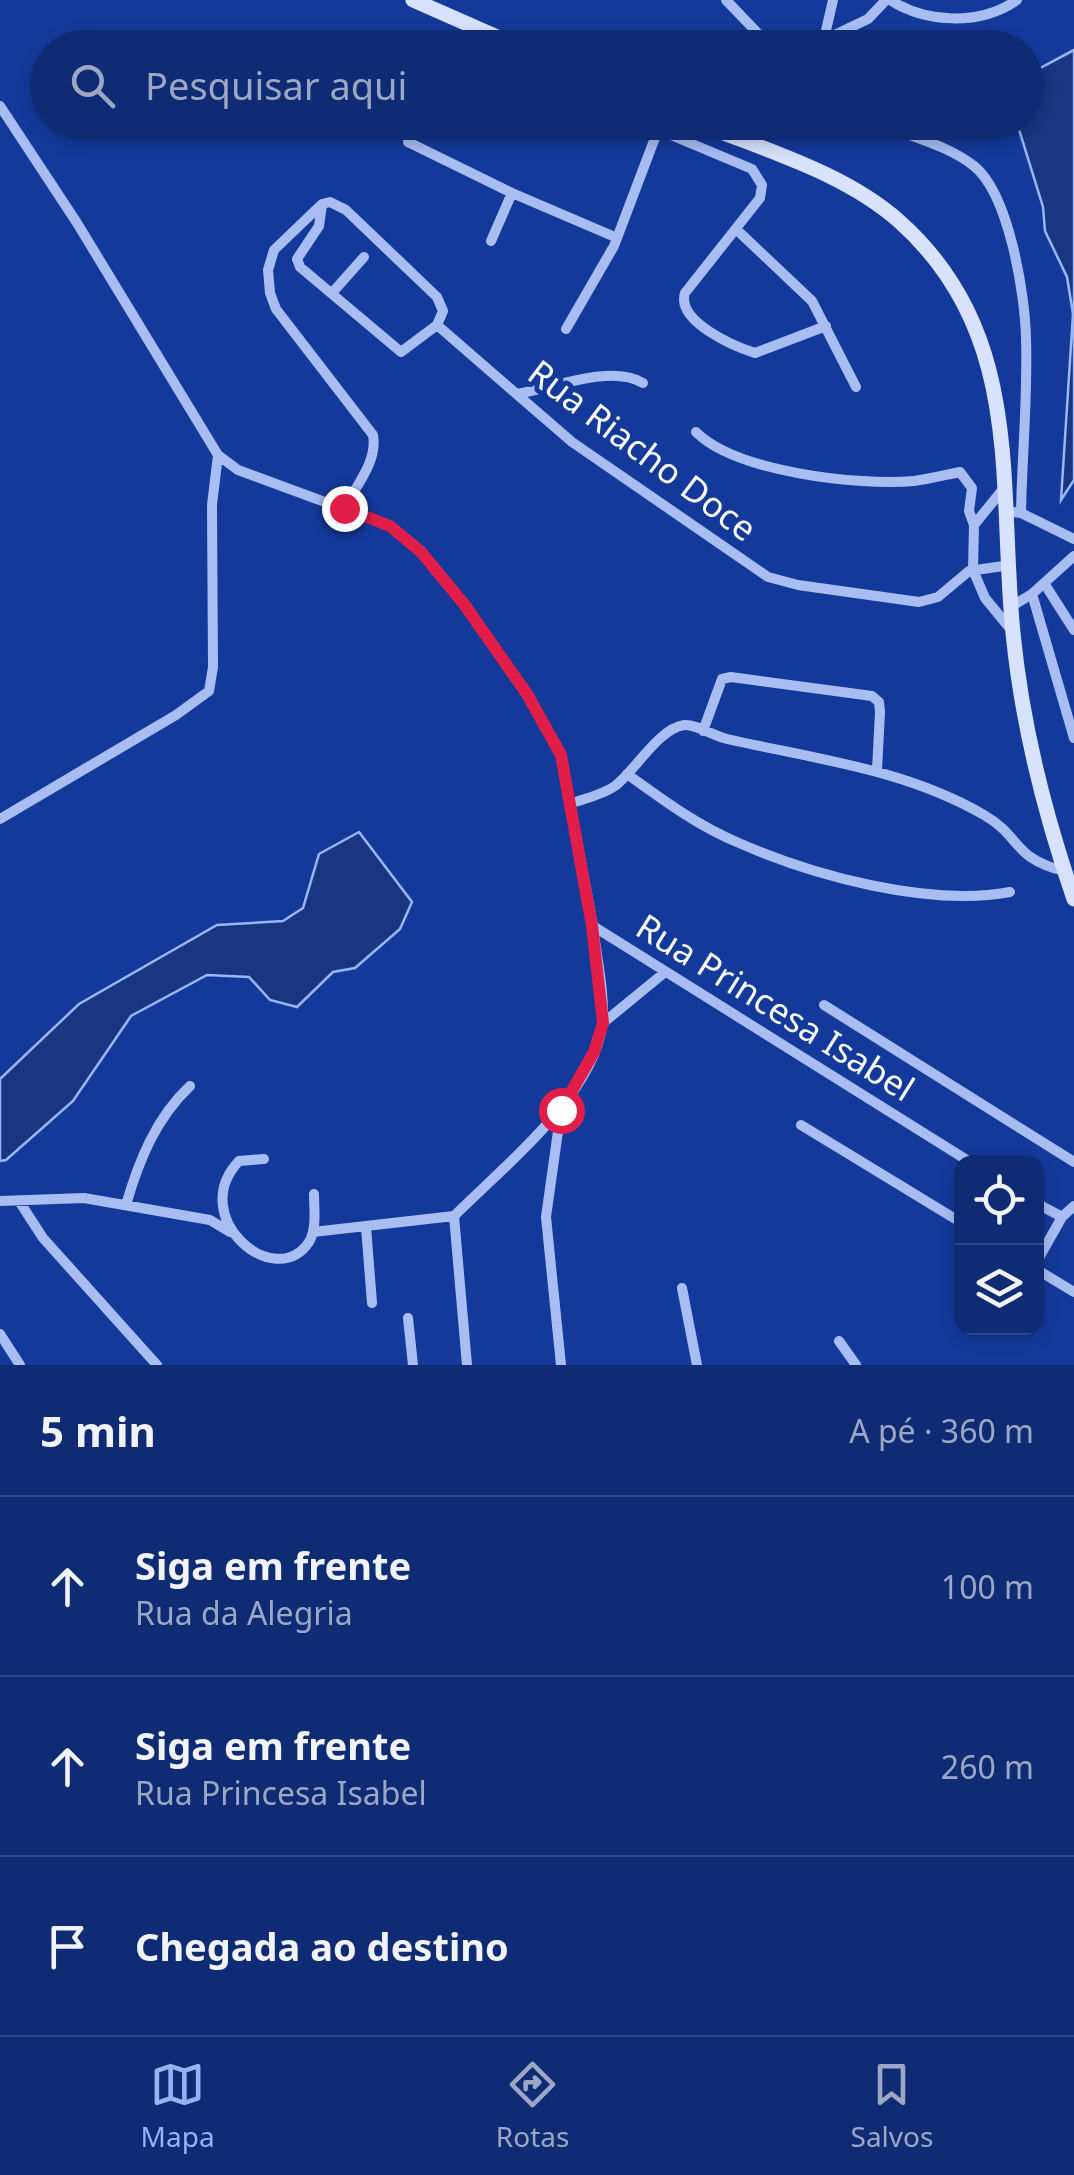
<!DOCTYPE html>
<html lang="pt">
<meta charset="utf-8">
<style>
body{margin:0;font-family:"Noto Sans",sans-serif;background:#173379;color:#f1f3f6}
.controls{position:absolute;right:30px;bottom:30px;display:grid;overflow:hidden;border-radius:20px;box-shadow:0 5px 15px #0003}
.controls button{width:90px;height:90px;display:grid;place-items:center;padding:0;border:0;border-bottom:2px solid #2e4786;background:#0e2b74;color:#f1f3f6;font:50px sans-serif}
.stop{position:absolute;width:30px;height:30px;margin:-22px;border:8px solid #e11d48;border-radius:50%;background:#fff}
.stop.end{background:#e11d48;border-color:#fff;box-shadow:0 2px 10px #0008}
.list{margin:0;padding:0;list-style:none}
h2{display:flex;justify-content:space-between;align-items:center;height:130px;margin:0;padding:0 40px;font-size:42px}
h2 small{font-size:32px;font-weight:400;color:#9ba7c5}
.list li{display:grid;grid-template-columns:65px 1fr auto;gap:30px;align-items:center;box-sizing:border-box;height:180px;padding:0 40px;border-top:2px solid #2e4786}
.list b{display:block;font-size:38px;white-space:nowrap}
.list p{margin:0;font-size:32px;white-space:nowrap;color:#9ba7c5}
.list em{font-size:32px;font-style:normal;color:#9ba7c5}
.icon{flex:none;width:55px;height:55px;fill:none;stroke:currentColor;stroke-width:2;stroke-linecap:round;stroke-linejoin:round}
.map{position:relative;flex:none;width:1074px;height:1365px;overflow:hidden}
.search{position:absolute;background:#0e2b74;box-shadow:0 5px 15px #0003;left:30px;right:30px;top:30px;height:110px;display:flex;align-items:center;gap:25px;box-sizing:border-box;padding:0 35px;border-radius:55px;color:#9ba7c5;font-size:38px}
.sheet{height:670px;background:#0e2b74}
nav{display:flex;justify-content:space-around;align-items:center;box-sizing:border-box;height:140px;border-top:2px solid #2e4786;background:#0e2b74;font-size:28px;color:#9ba7c5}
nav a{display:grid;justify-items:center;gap:5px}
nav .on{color:#95b2f1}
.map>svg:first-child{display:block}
.water{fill:#1a3681;stroke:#9ab6f6;stroke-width:2.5}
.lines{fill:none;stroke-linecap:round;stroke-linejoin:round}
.service{stroke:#a8bef3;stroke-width:5}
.minor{stroke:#a8bef3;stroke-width:10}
.secondary{stroke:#d8e2fd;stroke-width:15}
.route{stroke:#e11d48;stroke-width:12}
.labels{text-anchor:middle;stroke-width:10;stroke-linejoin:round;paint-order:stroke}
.street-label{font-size:35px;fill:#fff;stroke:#13399b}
</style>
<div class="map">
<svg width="1074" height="1365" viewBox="0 0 1074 1365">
<rect width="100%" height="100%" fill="#13399b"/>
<!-- water -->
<path class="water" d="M1074 50V480L1061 500 1073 314 1067 277 1045 231 1043 207 1017 123 1026 122 1027 111H1036L1031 73Z
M359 832 412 902 400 929 355 968 333 972 297 1007 270 1000 249 977 207 975 131 1016 73 1101 6 1160 0 1161V1079L79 1004 217 925 283 921 303 908 319 854Z"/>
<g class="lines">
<!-- service -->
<path class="service" d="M641 122 656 129"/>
<!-- minor -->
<path class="minor" d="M726 0 772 48
M890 0C926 23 980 26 1017 0
M824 40 868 19 886 0
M822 48 833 0
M0 106 77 223 218 455 238 470 390 526 421 551 464 604 527 694 561 755 593 926 970 1162
M877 122C908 136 948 145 974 166 1009 194 1025 294 1026 338 1028 396 1022 455 1021 513L1006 511
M659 130 752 169 762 185 760 198 685 293C676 321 733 346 755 353L826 326
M408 142 512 193 615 237
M322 205 319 226 297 259 300 267 401 352 437 325
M737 230 812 301 856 387
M491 241 512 193
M332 293 364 257
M566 329 614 246 661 122
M517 394C553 388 611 364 643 383
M696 432C736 472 858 486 914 481 929 479 945 475 960 472L972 488 969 511 974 525
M1004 488 974 525 973 570 985 598 1012 631
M344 508C356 486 378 461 373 435L276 309 270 293 268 270 274 250 322 204 330 202 346 210 437 297 443 311 437 325 572 442 768 577 798 585 919 602 938 597 969 571 1010 565
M1021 513 1074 539
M1044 583 1074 630
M1032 594 1074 738
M1012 606 1032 594 1074 556
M703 731 722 679 731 677 872 696 879 702 880 712 877 770
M627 774C663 800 698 826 739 843 814 876 929 907 1010 892
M572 803C587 798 602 795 615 786 635 771 658 729 684 725 696 724 714 736 727 739 815 759 905 769 984 815 1021 836 1013 859 1064 871
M0 819 176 715 209 691 213 667 212 505 218 455
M824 1005 1074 1162
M603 1023 664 973
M561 1110 546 1217 561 1365
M801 1125 962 1223
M264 1159 239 1161C186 1217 275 1293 309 1242 317 1229 314 1208 314 1194
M0 1201 84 1198 210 1220 230 1232
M19 1201 43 1238 157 1365
M1036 1203 1062 1217
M126 1205C139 1160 156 1118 190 1086
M454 1216C502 1168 594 1095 602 1025 606 997 596 955 593 926
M454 1216 467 1365
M366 1227 372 1303
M313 1232 454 1216
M1036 1263 1062 1217 1074 1206
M1036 1269 1074 1292
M682 1288 697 1365
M408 1318 413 1365
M0 1334 20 1365
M839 1341 856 1365"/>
<!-- secondary -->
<path class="secondary" d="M413 0 522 48
M696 122C764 150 844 172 900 222 1025 334 998 483 1013 633 1022 725 1044 812 1074 899"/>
</g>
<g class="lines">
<!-- route -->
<path class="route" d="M344 508 390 526 421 552 464 604 527 694 561 755 592 926 603 1023 594 1052 561 1110"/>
</g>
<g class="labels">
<!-- street labels -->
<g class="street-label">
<text transform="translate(642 451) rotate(37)" y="12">Rua Riacho Doce</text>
<text transform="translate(775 1008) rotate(32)" y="12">Rua Princesa Isabel</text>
</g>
</g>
</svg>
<div class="controls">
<button><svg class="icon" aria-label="locate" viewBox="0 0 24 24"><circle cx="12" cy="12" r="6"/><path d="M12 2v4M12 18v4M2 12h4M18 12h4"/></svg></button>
<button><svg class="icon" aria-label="layers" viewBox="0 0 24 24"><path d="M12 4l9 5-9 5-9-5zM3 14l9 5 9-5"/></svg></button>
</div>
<div class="stop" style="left:561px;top:1110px"></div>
<div class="stop end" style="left:344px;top:508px"></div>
<div class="search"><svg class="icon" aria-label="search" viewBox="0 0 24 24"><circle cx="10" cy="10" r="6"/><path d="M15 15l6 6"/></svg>Pesquisar aqui</div>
</div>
<section class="sheet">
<h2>5 min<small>A pé · 360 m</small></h2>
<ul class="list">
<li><svg class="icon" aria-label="ahead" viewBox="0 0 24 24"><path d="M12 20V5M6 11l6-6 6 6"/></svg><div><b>Siga em frente</b><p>Rua da Alegria</p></div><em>100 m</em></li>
<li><svg class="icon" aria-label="ahead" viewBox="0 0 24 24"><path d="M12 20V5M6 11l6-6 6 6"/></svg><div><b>Siga em frente</b><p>Rua Princesa Isabel</p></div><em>260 m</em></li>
<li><svg class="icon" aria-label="arrive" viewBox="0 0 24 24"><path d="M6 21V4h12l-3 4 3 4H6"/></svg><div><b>Chegada ao destino</b></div></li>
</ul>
</section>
<nav>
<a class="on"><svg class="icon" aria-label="map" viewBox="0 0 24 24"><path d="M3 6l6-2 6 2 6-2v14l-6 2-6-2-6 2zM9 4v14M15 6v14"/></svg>Mapa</a>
<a><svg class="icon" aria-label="directions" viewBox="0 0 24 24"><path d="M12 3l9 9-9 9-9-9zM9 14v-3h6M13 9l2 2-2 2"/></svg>Rotas</a>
<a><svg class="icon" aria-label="saved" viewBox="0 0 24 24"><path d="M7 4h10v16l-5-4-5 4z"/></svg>Salvos</a>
</nav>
